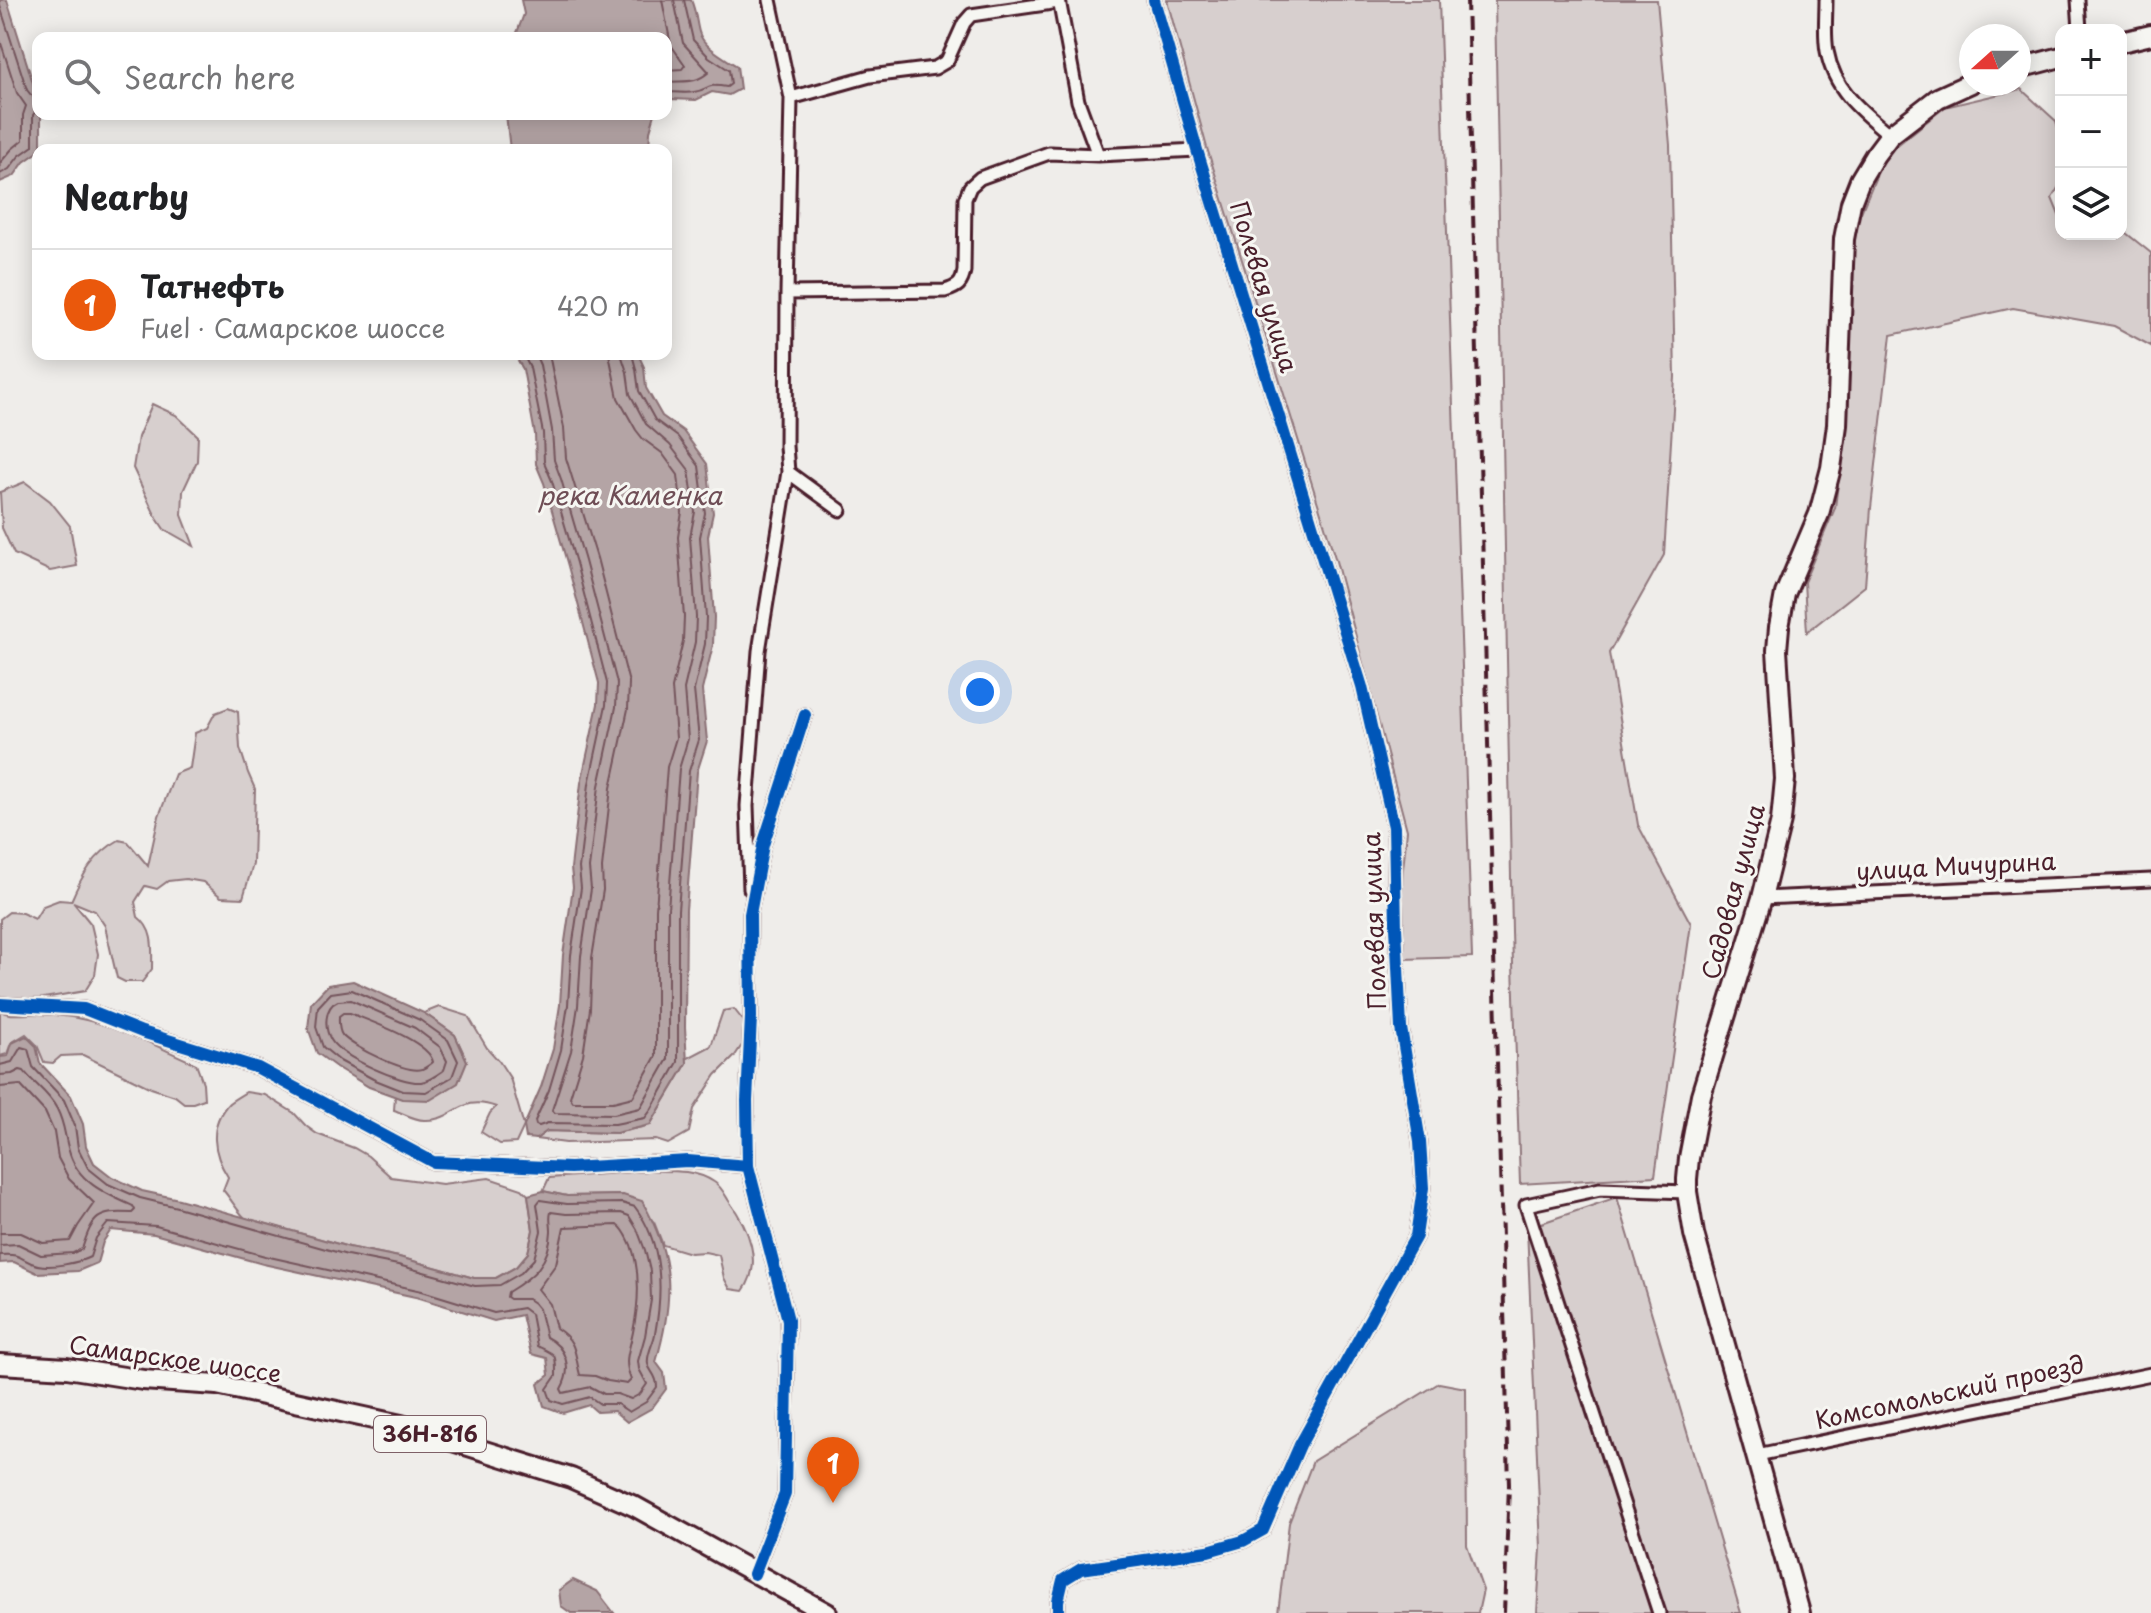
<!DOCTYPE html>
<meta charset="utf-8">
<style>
body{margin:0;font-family:"Playpen Sans",sans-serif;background:#f6f6f6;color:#202124}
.controls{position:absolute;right:24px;top:24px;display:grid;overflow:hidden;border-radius:16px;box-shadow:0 4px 20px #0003}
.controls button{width:72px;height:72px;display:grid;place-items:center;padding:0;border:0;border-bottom:2px solid #e0e0e0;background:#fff;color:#202124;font:40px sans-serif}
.compass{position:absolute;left:1959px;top:24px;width:72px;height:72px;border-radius:50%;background:#fff;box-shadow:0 4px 20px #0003;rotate:249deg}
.you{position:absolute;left:980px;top:692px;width:28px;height:28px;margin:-20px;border:6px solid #fff;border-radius:50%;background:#1a73e8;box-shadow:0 0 0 12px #1a73e833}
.badge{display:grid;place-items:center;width:52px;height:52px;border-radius:50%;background:#ea580c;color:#fff;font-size:26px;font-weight:700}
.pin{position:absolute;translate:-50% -66px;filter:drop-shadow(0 2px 4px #0008)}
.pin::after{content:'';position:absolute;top:42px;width:28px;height:24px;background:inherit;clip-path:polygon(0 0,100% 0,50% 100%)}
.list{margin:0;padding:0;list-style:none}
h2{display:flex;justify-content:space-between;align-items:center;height:104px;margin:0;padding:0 32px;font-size:34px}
h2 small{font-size:26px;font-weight:400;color:#757577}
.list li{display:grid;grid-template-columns:52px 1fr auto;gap:24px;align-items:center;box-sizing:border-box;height:112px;padding:0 32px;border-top:2px solid #e0e0e0}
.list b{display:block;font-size:30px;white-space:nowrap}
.list p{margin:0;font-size:26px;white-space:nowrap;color:#757577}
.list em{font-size:26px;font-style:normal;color:#757577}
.icon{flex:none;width:44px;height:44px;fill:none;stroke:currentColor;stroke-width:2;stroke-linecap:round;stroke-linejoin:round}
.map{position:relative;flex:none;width:2151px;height:1613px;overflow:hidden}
.search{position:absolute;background:#fff;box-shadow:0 4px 20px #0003;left:32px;top:32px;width:640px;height:88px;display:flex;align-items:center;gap:20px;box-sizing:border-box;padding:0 28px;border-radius:16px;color:#757577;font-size:30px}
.panel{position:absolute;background:#fff;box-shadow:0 4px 20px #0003;left:32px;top:144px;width:640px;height:216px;border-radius:16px}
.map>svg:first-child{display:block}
.green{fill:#d7cfce;stroke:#90777c;stroke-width:2}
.water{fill:#b4a4a5;stroke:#8a6f74;stroke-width:2}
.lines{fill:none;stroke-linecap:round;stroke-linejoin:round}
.shore{stroke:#74545c;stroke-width:2}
.minor-casing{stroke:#4a1f2b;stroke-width:17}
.primary-casing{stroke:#4a1f2b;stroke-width:24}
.minor{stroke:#f6f6f2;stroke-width:11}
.primary{stroke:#f6f6f2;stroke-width:18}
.rail{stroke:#4a1f2b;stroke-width:4;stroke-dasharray:12 6;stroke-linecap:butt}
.cycleway-casing{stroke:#f6f6f2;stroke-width:17}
.cycleway{stroke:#0057b8;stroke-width:12}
.labels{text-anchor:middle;stroke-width:6;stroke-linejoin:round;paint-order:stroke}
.shield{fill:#f6f6f2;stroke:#7e6067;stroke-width:2}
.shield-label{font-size:22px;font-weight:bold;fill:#4a1f2b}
.street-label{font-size:24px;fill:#4a1f2b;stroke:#f6f6f2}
.water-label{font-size:26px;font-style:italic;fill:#6f4e56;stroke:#f6f6f2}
</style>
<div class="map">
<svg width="2151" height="1613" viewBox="0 0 2151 1613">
<rect width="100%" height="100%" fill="#efedea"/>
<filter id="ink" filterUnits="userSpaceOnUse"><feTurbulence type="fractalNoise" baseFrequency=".0125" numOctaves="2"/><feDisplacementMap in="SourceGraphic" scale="16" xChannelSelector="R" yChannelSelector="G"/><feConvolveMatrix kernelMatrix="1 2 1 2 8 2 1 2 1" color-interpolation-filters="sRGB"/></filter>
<g filter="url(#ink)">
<!-- green -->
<path class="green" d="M1167 0H1439L1472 957 1403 959 1401 889 1407 830 1336 561 1207 148Z
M1495 0H1657L1670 145 1675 377 1664 555 1609 653 1638 825 1691 924 1655 1176 1520 1184 1512 932Z
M2021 89 2056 121 2061 138V183L2052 198 2061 220V234H2121V229L2151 253V346L2114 326 2013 308 1891 335 1871 508 1865 586 1807 632 1804 582 1835 508 1845 425 1854 229 1885 155 1945 107Z
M152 404 176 415 198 436 197 461 183 491 182 515 194 546 164 529 156 517 133 468 138 437Z
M25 482 50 501 70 526 77 566 50 571 14 554 2 528 0 492Z
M228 708 238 712 240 748 248 773 255 789 253 864 243 898 221 897 203 882 186 879 168 881 157 889 145 886 135 902 138 917C155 930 152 950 152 969L142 982H125L117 978 105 926 95 911 73 902 91 924 98 954 95 975 85 991 38 999 0 998V919L9 912 22 913 35 919 43 906 59 900 71 901C82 875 94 854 119 840L128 842 148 866 159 816 175 774 190 768 195 733 207 728 215 713Z
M439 1007 468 1016 487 1048 499 1061 510 1078 524 1126 516 1143 500 1144 481 1132 490 1113 496 1107C460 1093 454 1122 424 1120 414 1120 403 1113 394 1110L395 1096 403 1099 467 1061 455 1035 424 1013Z
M734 1009 745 1023 744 1042 734 1057 716 1075 694 1109 689 1132 668 1144 656 1140 566 1143 536 1139 547 1131 616 1133 650 1125 687 1063 686 1059 711 1046 723 1011Z
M0 1011C10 1016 19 1014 30 1014 48 1014 69 1016 86 1020 124 1029 160 1048 196 1064L203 1083 204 1099 193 1103H184L175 1096 151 1088 83 1055 61 1056 53 1063 44 1062 37 1045 26 1034 11 1043 7 1054 0 1056Z
M246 1092 265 1095 294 1113 306 1126 317 1134 354 1148 368 1156 391 1177 442 1184 489 1178 522 1189 528 1195 533 1230 528 1253 516 1267 496 1278H474L399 1257 349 1247 245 1218C236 1209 231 1199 223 1190L228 1177C213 1154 208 1125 229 1103 234 1099 241 1095 246 1092Z
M648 1171C671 1171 694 1169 714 1182 721 1186 725 1195 729 1201 748 1227 764 1263 743 1291L730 1289 724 1278 719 1255 705 1252 690 1253 663 1245 654 1222 623 1195 567 1196 543 1191 549 1178Z
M1617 1197 1741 1613H1537L1541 1548 1527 1228Z
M1439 1383 1466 1388 1467 1545 1483 1590 1478 1613H1278L1289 1523 1313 1461Z"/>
<!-- water -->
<path class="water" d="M0 0H7L38 99V114H41V150H38V152L24 162 14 176 0 182Z
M521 0H691C696 11 696 21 699 32 703 47 725 58 737 66L740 89 729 95 712 92 696 100 671 99 666 103V38H515L524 14Z
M506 114H655L650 131 649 150H510Z
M514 354H638L644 367 646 388 662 416 683 431 707 464 713 513 708 536 714 617 713 645 702 690 707 741 697 772 686 910 685 1027 687 1063 650 1125 616 1133 547 1131 536 1139 526 1138 524 1126 541 1087 553 1049 560 1005 563 955 573 887 571 868 581 783 598 704 599 683 568 566 544 483 536 464 535 434 523 369Z
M353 981 424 1013 455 1035 467 1061 458 1083 430 1100 402 1099 369 1087 336 1067 317 1053 308 1028 311 1003 328 985Z
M26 1036 36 1046 40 1063 71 1096 83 1124 86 1146 94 1163 112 1177 142 1191 179 1199 349 1247 399 1257 474 1278H496L516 1267 528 1253 533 1230 528 1195 543 1191 567 1196 623 1195 642 1201C675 1258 674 1300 656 1362L664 1373 666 1389 652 1408 627 1422 614 1411 597 1412 589 1405 563 1413 544 1406 538 1384 549 1375 547 1358 531 1354 522 1315 494 1321 420 1298 263 1264 154 1234 111 1230 103 1242 97 1263 78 1271 37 1273 14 1262 0 1263V1057L8 1056 12 1043Z
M573 1580 597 1591 614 1613H571L561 1606 559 1590Z"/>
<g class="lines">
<!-- shore -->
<path class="shore" d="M662 0 671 45 685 65 682 69 666 70
M0 6 27 90 31 95 38 96
M0 40 17 93 26 106 23 115V140L12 149 0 163
M666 82C684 80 694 85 709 72L683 43 674 0
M666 93C675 91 685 94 694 92 711 89 704 83 727 87L731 84 729 70 709 57 693 40 684 0
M0 174 9 169 19 156 33 146V115L38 108
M523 354 530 368 543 433 544 462 552 481 576 563 607 683 606 705 589 784 579 868 581 888 571 955 568 1005 561 1050 549 1090 535 1121 536 1125 539 1126 548 1123 615 1124 645 1118 651 1110 678 1062V910L689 771 699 740 694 690 705 644 706 617 700 537 705 513 699 466 678 437 655 420 639 391 636 369 632 354
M535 354 540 365 552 430 554 460 561 479 585 561 617 683 616 707 599 786 589 868 591 889 581 956 578 1006 571 1051 552 1110 555 1113 614 1114 640 1108 668 1059V909L679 769 688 739 684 689 695 642 696 617 690 537 695 512 689 470 670 445 646 424 630 394 627 372 621 354
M549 354 564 428 566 458 597 558 629 683 628 709 611 788 602 868 603 890 592 958 590 1009 583 1055 570 1097 573 1102H613L633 1097 656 1056V909L667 767 676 738 672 688 683 641 684 617 678 537 682 512 678 475 662 453 643 439 636 430 618 398 609 354
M352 990 420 1020 448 1040 458 1061 452 1077 426 1092 403 1091 373 1079 340 1061 323 1047 316 1027 318 1007 331 993Z
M351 1000 415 1028 440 1047 447 1061 444 1070C437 1075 429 1081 421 1082 402 1084 341 1057 331 1040 324 1028 324 1007 338 1001 340 1001 349 1000 351 1000Z
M343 1013H350C369 1021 429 1041 433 1062 431 1064 425 1068 422 1069 407 1074 352 1047 342 1035 338 1029 339 1022 339 1016Z
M0 1065 12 1062 21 1047 28 1049 33 1067 64 1100 75 1126 78 1148 88 1168 108 1184 140 1198 177 1207 347 1255 398 1265 475 1286 500 1285 521 1273 534 1259 541 1231 537 1204 540 1200 567 1204 622 1203 635 1207C663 1244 663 1290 655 1334 654 1342 646 1355 648 1364 650 1373 657 1374 657 1387L646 1402 629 1412 617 1404H600L590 1397 563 1404 551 1400 547 1389 556 1376C556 1353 557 1355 537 1346L531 1314 523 1308 494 1313 422 1291 265 1256 156 1226 108 1223 96 1238 90 1257C78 1263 52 1268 38 1265 20 1261 24 1253 0 1255
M0 1075 12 1074 20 1070 24 1071C34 1084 49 1093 57 1109 65 1125 64 1134 69 1151 77 1182 106 1194 133 1206L135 1210 132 1213C97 1211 93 1216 82 1249L73 1253 41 1255 18 1244 0 1245
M0 1087 20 1085 45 1112 54 1132 58 1158 69 1179 94 1203 78 1226 70 1241 43 1243 21 1233H0
M551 1212 566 1214 621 1213 629 1216 637 1229 645 1250 650 1271 651 1300 645 1336 638 1361 639 1369 647 1384 640 1394 631 1399 617 1394H604L591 1387 563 1393 561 1389C573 1368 566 1347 546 1337L539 1309 534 1303 528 1299H510L507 1297 508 1292C533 1277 550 1263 551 1231 551 1223 549 1219 551 1212Z
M618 1225C625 1230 627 1237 631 1245 641 1273 639 1303 633 1332 629 1352 623 1360 631 1380L627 1384 608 1381 595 1376 580 1375C574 1353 578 1342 556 1328L550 1304 538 1289 556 1264 564 1227Z"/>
<!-- minor casing -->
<g class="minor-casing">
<path id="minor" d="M770 0 791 98 787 293 786 446 788 472 840 510
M1059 0 1078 101 1098 155
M1826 0C1826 17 1824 35 1827 51 1834 90 1861 111 1890 135
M2078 0 2080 30
M791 98 870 76 935 68 947 61 964 23 971 15 1059 2
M787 293 945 291C958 287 962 284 964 271L965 199 970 187 980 178 1049 153 1098 155 1197 150
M750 889 747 806 759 651 788 472
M1762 898 2151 880
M0 1004 84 1009 142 1032 258 1068 433 1162 570 1168 688 1161 748 1166
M1757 1455 2151 1374
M754 1574 785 1494 788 1320 748 1166 747 1101 751 1017 750 914 763 845 805 715
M1058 1613V1601L1063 1580 1081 1569 1208 1551 1243 1541 1263 1530 1300 1445 1416 1236 1423 1188 1420 1142 1401 1028 1396 927 1394 827 1362 687 1197 150 1154 0
M1659 1613 1526 1205 1600 1189 1687 1192"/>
</g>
<!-- primary casing -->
<g class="primary-casing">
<path id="primary" d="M2121 42 2151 35
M2019 68 2061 57
M0 1364 67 1368 143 1380 217 1385 401 1425 571 1478 634 1506 827 1613
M1800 1613 1694 1234 1687 1192V1179L1689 1158 1701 1095 1762 898 1781 821 1785 779 1777 650 1779 627 1785 594 1819 514 1831 468 1837 425 1844 239 1851 203 1860 180 1875 155 1890 135 1938 98 1971 83"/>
</g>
<!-- minor -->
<use href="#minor" class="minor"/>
<!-- primary -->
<use href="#primary" class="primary"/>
<!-- rail -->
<path class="rail" d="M1467 0 1509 1485 1504 1613"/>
<!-- cycleway casing -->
<g class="cycleway-casing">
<path id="cycleway" d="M0 1004 84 1009 142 1032 258 1068 433 1162 570 1168 688 1161 748 1166
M754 1574 785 1494 788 1320 748 1166 747 1101 751 1017 750 914 763 845 805 715
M1058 1613V1601L1063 1580 1081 1569 1208 1551 1243 1541 1263 1530 1300 1445 1416 1236 1423 1188 1420 1142 1401 1028 1396 927 1394 827 1362 687 1197 150 1154 0"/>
</g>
<!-- cycleway -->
<use href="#cycleway" class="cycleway"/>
</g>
</g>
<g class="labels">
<!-- shield labels -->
<rect class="shield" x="374" y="1416" width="112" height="36" rx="6"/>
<g class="shield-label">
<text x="430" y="1442">36Н-816</text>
</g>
<!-- street labels -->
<g class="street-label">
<text transform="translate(1263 287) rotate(73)" y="8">Полевая улица</text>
<text transform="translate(1956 867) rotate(-3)" y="8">улица Мичурина</text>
<text transform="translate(1734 892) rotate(-75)" y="8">Садовая улица</text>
<text transform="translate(1375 921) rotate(-92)" y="8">Полевая улица</text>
<text transform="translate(175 1360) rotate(8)" y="8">Самарское шоссе</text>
<text transform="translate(1950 1393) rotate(-12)" y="8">Комсомольский проезд</text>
</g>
<!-- water labels -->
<g class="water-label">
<text x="630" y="505">река Каменка</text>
</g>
</g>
</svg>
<div class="controls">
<button>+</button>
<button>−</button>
<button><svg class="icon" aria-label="layers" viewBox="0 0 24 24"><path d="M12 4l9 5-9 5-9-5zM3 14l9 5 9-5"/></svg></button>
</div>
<svg class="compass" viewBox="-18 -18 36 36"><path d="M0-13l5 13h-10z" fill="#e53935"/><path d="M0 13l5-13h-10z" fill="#757577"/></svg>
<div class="you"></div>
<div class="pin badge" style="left:833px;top:1503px">1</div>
<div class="search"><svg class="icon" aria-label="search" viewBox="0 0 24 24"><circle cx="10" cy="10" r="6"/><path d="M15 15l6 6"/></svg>Search here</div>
<section class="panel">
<h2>Nearby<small></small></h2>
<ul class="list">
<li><span class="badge">1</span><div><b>Татнефть</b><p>Fuel · Самарское шоссе</p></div><em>420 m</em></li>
</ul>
</section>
</div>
